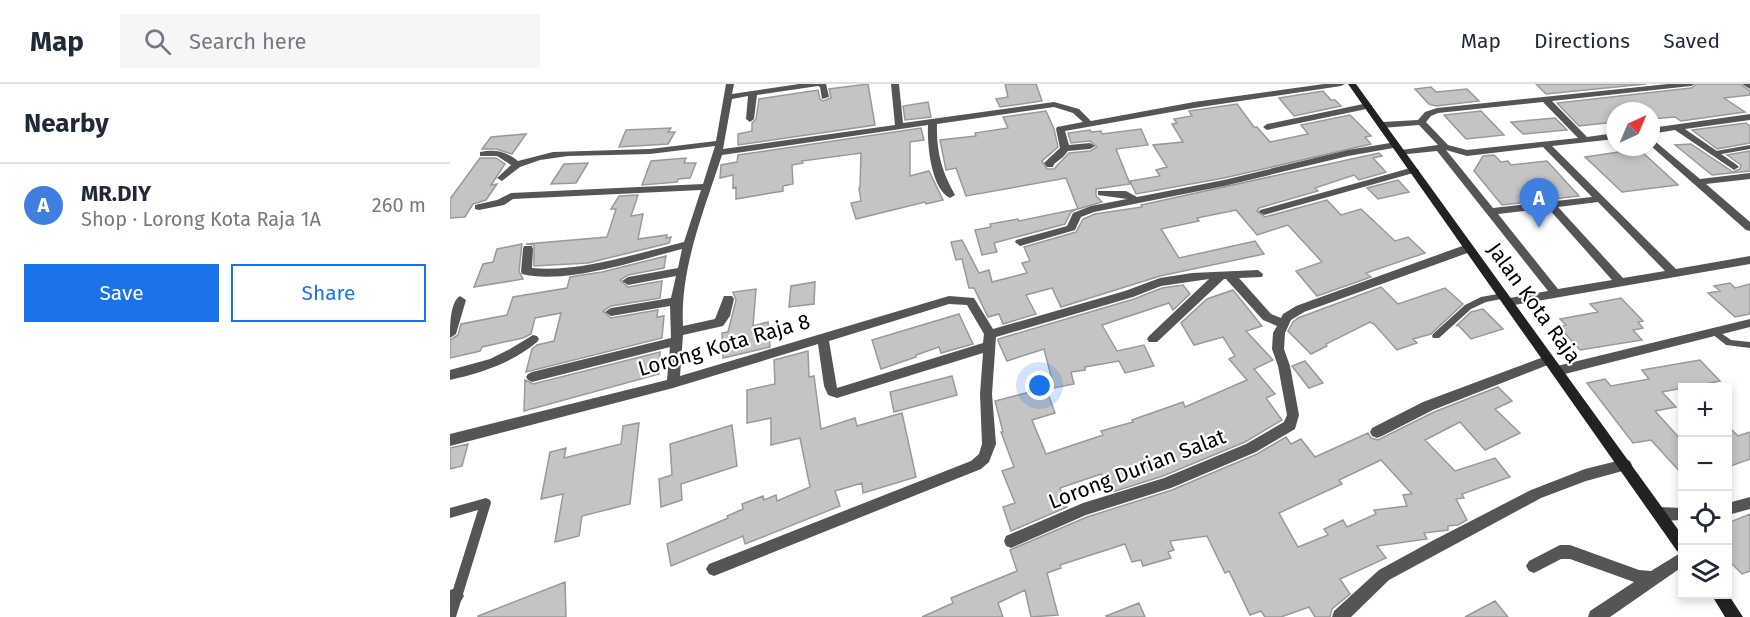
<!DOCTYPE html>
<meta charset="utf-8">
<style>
body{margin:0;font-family:"Fira Sans",sans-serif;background:#f6f6f7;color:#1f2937}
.controls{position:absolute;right:18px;bottom:18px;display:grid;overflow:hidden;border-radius:0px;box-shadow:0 3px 9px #0003}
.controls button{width:54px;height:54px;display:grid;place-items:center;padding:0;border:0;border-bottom:2px solid #e0e1e3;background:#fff;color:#1f2937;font:30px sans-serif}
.compass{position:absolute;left:1156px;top:18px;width:54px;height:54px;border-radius:50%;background:#fff;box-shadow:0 3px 9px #0003;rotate:44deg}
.you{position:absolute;left:590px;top:302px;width:21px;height:21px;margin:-15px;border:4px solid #fff;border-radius:50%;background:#1a73e8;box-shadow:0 0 0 9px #1a73e833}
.badge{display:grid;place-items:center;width:39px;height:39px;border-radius:50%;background:#1a73e8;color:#fff;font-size:20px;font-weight:700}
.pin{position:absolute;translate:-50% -50px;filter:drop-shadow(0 2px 3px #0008)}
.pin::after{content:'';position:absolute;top:32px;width:21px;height:18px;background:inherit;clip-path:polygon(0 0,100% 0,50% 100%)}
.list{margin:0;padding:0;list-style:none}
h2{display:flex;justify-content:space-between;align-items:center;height:78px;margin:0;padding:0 24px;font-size:26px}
h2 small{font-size:20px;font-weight:400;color:#747a83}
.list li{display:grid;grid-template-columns:39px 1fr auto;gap:18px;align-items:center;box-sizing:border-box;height:84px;padding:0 24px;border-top:2px solid #e0e1e3}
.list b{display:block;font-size:22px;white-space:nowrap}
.list p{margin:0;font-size:20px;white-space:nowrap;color:#747a83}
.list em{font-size:20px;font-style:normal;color:#747a83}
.actions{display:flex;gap:12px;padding:18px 24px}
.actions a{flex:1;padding:14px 0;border:2px solid #1a73e8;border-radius:0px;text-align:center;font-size:21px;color:#1a73e8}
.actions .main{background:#1a73e8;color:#fff}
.icon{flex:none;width:33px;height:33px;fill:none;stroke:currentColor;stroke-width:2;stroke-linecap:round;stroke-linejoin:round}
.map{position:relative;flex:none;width:1300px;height:533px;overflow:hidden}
header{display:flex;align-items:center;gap:36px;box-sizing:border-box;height:84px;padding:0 30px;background:#fff;border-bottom:2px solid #e0e1e3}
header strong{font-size:28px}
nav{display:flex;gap:33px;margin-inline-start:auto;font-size:21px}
.search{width:420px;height:54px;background:#f6f6f7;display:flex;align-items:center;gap:15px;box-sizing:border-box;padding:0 21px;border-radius:0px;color:#747a83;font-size:22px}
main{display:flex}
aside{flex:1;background:#fff}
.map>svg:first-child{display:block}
.building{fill:#c4c4c4;stroke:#999;stroke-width:1.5;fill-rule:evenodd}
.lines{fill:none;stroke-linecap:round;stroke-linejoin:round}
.service{fill:#555;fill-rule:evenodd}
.minor{fill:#555;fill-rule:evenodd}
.secondary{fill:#222;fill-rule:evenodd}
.labels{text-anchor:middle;stroke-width:4.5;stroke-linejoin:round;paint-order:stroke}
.street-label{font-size:21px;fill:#000;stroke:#fff}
</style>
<header>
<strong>Map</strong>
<div class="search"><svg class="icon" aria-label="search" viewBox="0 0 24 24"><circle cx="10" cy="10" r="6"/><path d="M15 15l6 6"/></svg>Search here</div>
<nav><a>Map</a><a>Directions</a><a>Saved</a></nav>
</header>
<main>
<aside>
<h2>Nearby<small></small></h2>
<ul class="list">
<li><span class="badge" style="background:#3f7fe0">A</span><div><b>MR.DIY</b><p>Shop · Lorong Kota Raja 1A</p></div><em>260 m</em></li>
</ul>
<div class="actions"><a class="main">Save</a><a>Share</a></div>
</aside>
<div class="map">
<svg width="1300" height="533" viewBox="0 0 1300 533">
<rect width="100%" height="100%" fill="#fff"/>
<!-- building -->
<path class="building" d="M418 0 425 41 288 61V50L302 47V39L306 35 309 15 368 6 370 15 373 17 381 14 379 5Z
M555 0H586L592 17 550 23 546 15 558 13Z
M1086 0H1196L1096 10Z
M1247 0H1290L1300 7V11L1274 14 1295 28 1231 37 1225 33 1201 35V27H1165V38L1129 42 1107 19 1241 4Z
M981 3 986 8 1017 5 1029 17 986 22 979 20 965 5Z
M873 7 881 16H885L891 22 844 32 829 14Z
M478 18 481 33 455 36 453 22Z
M787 20 804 43H807L820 58 858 50 851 41 900 31 921 52 915 53 921 60 774 94 686 110 680 97 710 92 706 86 717 83 703 61 733 58 722 40 727 39 724 35 742 32 739 27Z
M596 27 604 45 608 63 592 77 597 85H604L619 69 640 67 647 63 640 57 621 59 618 49 640 46 641 48 651 47 652 50 691 45 698 61 666 65 680 100 646 105V112L652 118 628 125 616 94 516 112 506 84 496 86 490 56 526 52 525 49 558 44 553 33Z
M1031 27 1054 51 1016 55 994 31Z
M1105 34 1117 46 1073 50 1061 38Z
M1296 39 1300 42V59L1267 65 1242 46Z
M221 44 218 48H225L218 60 169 63 176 46Z
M471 44 474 56 460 58V92L479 87 493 116 476 120 475 118 406 135 401 119 411 117 409 104 410 103 411 69 352 77 353 79 342 81 343 100 333 102V107L286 115V103L283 104V91L270 94 271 81 287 78 288 71Z
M76 50 62 70 46 65H32L41 53Z
M1241 60 1283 88 1290 85 1291 81 1277 71 1300 67V87L1262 91 1225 61Z
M1189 65 1228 101 1172 108 1135 73Z
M929 69 932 72 923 74 936 88 909 96 904 91 865 104 868 107 809 124 807 127 815 133 877 116 891 131 911 125 945 157 958 153 975 169 916 189 921 193 867 212 846 187 872 178 838 141 807 151 786 126 747 134 749 137 711 145 729 174 805 157 814 170 710 192 611 223 602 204 576 211 586 230 553 240 549 230 538 233 524 204H519L512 175 506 176 501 158 512 156 529 189 539 186 542 198 577 189 572 179 580 177 574 163 626 148 633 135 645 130 692 123 691 121Z
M1044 71 1051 78 1058 77 1061 81 1097 77 1129 112 1052 121 1024 87 1033 72Z
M30 74H46L55 80 41 101 47 100 36 116 23 120 15 133 0 134V115Z
M236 74 234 79H246L240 94 228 95 227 98 192 101 201 77Z
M138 79 126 99 101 100 114 80Z
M948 96 959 108 928 115 917 104Z
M188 111 181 132 193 130 188 155 217 151 216 154 221 153 219 159 138 179 84 182V161L76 160 157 153 166 125H161L169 112Z
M627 125 621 128 615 140 544 159 547 168 532 171 525 146 541 143 540 140 568 135 569 137Z
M72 160 69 187 73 195 24 203 33 180 43 178 47 165Z
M216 172 214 184 178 191 170 196 178 203 212 197 210 214 161 222 153 227 161 234 208 226 207 233 214 232 212 254 76 288 82 265 87 261 104 257 111 229 85 234 81 250 73 254 32 263 30 267 0 274V256L8 251 11 240 57 231 63 213 117 204 120 193 152 188Z
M365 198 364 220 339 223 341 202Z
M1280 199 1285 204 1300 200V230L1285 233 1258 209 1270 207 1264 202Z
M733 201 740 210 723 226 719 219 652 241 667 267 694 261 704 282 675 289 669 277 635 283V286L621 288 624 300 604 304 594 265 557 277 548 257V255L684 215 712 204Z
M931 203 948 220 995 204 1013 220 981 250 963 255 967 259 947 266 924 240 920 238 876 260 877 262 861 270 838 247 843 238 848 234Z
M306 205 303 242 318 238 320 263 273 274 272 249 278 248 286 216 283 208Z
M783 206 812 242 796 247 823 276 804 285 825 310 816 314 832 336 795 358 713 392 659 409 651 390 610 404 617 423 561 447 553 423 565 419 552 387 564 383 551 348H553L545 317 596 304 605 329 582 336 596 370 653 351 651 347 683 338 682 336 733 318 735 323 797 296 779 275 785 272 773 253 744 261 731 239 757 215Z
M1171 214 1193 237 1188 238 1193 244 1183 246 1192 256 1130 266 1109 243 1116 241 1110 235 1148 228 1140 220Z
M1033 225 1053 245 1021 255 1008 241 1006 242 1021 228Z
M509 230 523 260 491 269 489 263 466 271V273L431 285 422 256Z
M358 267 359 293 364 292 371 345 405 334 407 342 452 329 466 393 413 409 412 399 385 407 390 422 295 460 293 452 221 482 217 460 278 434 277 432 293 425 292 420 313 412 314 416 326 411 327 417 360 403 350 354 321 361V334L297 339V306L325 300 324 276Z
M210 268 209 290 74 327 75 296 83 300Z
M1250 276 1270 297 1212 308 1226 323 1205 327 1233 358V391L1201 356 1183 359 1137 299 1155 295 1161 302 1199 295 1192 286Z
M855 277 873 299 859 304 842 282Z
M502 292 507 311 444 328 440 308Z
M1048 303 1062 317 1045 325 1070 349 1035 366 1010 338 975 356 1005 387 1045 374 1060 393 1012 410 1014 414 1006 415 1017 436 1008 441 998 442V446L974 449 977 455 927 462 936 474 890 495 900 510 882 525 880 533H865L859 523 831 533H815L811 527 800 531 779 487 775 489 757 452 720 457 724 466 718 468 721 474 693 482 691 476 682 478 675 460 610 481 611 484 597 489 608 531 581 533 575 506 548 519 553 533H472L503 519 501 514 567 487 560 466 637 433 722 406 807 370 836 353 841 360 851 355 865 373 918 349 921 354 928 356 984 328ZM931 376 962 410 953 411 957 422 924 426 926 430 897 443 893 436 874 445 878 451 848 463 829 429 892 400 889 396Z
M189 339 180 420 132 432 129 452 105 458 113 410 91 415 100 368 116 364 114 374 171 360 173 342Z
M282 341 287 382 231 400 232 416 211 423 209 395 222 391 220 360Z
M1278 342 1288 352 1300 348V375L1278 383Z
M18 360 12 382 0 385V364Z
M1300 430V487L1292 490 1278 476V439Z
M115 498 116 533H28V532Z
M1045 517 1058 533H1015Z
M689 519 695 533H657L656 532Z"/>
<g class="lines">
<!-- service -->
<path class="service" d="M1300 61V65L1266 71 1263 69 1266 67Z
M1053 209 1056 210 1057 212 1056 214 1036 218 1021 225 989 254H983L982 252 983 250 1015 221 1031 213Z
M1265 245 1281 256 1300 258V264L1276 261 1262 250 1261 248Z
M36 414 40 416 41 419 6 533H0V515L28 426 0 434V424Z"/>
<!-- minor -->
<path class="minor" d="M276 0H284L282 10 349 0H376L379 13 372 15 370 3 368 2 307 11 304 35 300 38 296 35 298 12 282 15 273 65 445 41 441 0H449L453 39 604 18 629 25 641 37 744 18 874 0H895L891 2 744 24 615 47 619 61 640 59 645 62 640 65 618 67 613 73 604 80 603 83H597L594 79 610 64 606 45 607 43 633 38 623 29 604 23 487 40C486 67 492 88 505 111L500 114C481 105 477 60 478 41L272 71C254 127 230 183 233 242L265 235 274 212H282L284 215 280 232 273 242 233 251 230 292 499 212 524 214 543 245 675 207 710 194 742 189 808 186 813 190 812 193 789 194 821 230 831 234 833 230 846 222 1015 161 1019 160 1024 164 1023 167 854 228 841 236 835 249 834 265 840 282 849 331 845 345 806 368 721 404 636 431 561 464 556 462 554 457 556 452 633 419 714 394 796 360 834 338 837 331 828 282 822 265 823 249 827 242 813 236 776 195H774L707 258H699L697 255 699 252 759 195 711 202 683 213 546 253 542 310 546 360 539 378 531 385 264 492 259 490 256 485 259 480 521 377 529 370 532 360 530 310 533 269 387 314 378 311 374 302 368 260 223 304 0 362V350L217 296 220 263 82 298 78 296 76 293 78 290 82 288 221 254 220 222 161 232 155 228 161 224 221 214 226 192 178 201 172 197 178 193 228 184 232 165C189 176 115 201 72 190L71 187 73 165 74 162H82L83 165 82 184C127 189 189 169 234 158L251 106 63 115 54 121 29 126 25 125V121L47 116 61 109 253 100 265 62 200 70 118 72 90 76 70 83 52 97 47 94 61 81 47 72H30V68C46 65 55 67 68 77L103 68 200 65 266 57ZM499 220 517 221 534 250 533 259 387 304 379 257Z
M1218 0H1245L1241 2 1102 17 1137 53 1165 49V55L1102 62 1226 185 1300 172V180L1058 222 1054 221 1052 218 1054 215 1098 207 987 67 948 71V67L951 66 988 61 969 41 932 44 928 41 932 38 968 36 975 28 987 24ZM1093 18 1128 54 1017 66 998 61 976 38 981 32 988 29ZM1093 63 1142 113 1043 124 996 66 1017 72ZM1148 118 1215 187 1173 194 1108 123ZM1098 124 1162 196 1108 205 1048 130Z
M1292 0H1300V5Z
M918 19 922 22 921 24 817 46 813 43 817 40Z
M1300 30V36L1235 45 1287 81 1289 83 1284 86 1225 46 1201 50V44Z
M1201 54 1250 95 1300 89V95L1256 100 1300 138V147L1296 146 1201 62Z
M946 58 949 59V63L898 72 774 102 644 128 631 133 625 146 570 162 565 158 566 156 617 142 623 129 641 122 677 115 648 111V107H676L687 113 774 96 898 66Z
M964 83 969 86 967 88 814 131 809 128 810 126Z
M10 212 16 216 6 250 0 254C0 242 0 218 10 212Z
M1300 235V243L1107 292 1103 290 1101 287 1103 284 1107 282Z
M83 251 87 252 89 255 87 258C62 279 32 289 0 296V286L40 275 60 265Z
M1099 271 1103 273 1105 276 1103 279 983 326 932 352 927 354 922 352 920 348 922 344 973 318Z
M1175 375 1180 377 1182 381 1180 385 1136 397 1091 414 939 496 901 533H882L884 527 929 486 982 457 1081 406 1135 385Z
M1300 413V425L1278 431V419Z
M1210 423 1232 424V436L1210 437 1205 435 1203 430 1205 425Z
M1110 461H1120L1189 486 1201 487 1232 468V483L1160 533H1138L1140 527 1184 498 1120 475H1111L1084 489 1079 487 1076 482 1079 477Z
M6 504 11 507 14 512 11 517 0 522V506Z"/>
<!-- secondary -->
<path class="secondary" d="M898 0H906L1232 451V469L1227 467Z
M1261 510H1278L1293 533H1275Z"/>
</g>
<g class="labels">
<!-- street labels -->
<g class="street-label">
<text transform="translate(1084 219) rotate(54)" y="7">Jalan Kota Raja</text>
<text transform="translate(274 261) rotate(-16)" y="7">Lorong Kota Raja 8</text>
<text transform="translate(687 385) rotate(-21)" y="7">Lorong Durian Salat</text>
</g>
</g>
</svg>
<div class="controls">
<button>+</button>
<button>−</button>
<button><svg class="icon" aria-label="locate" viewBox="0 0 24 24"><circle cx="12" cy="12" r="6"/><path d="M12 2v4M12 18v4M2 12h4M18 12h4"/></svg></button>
<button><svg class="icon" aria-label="layers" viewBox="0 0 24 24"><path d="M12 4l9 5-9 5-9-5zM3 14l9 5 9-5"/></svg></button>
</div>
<svg class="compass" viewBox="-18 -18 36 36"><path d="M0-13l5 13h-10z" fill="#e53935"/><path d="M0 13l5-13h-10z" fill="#747a83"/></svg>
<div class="you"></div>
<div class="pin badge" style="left:1089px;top:144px;background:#3f7fe0">A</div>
</div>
</main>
